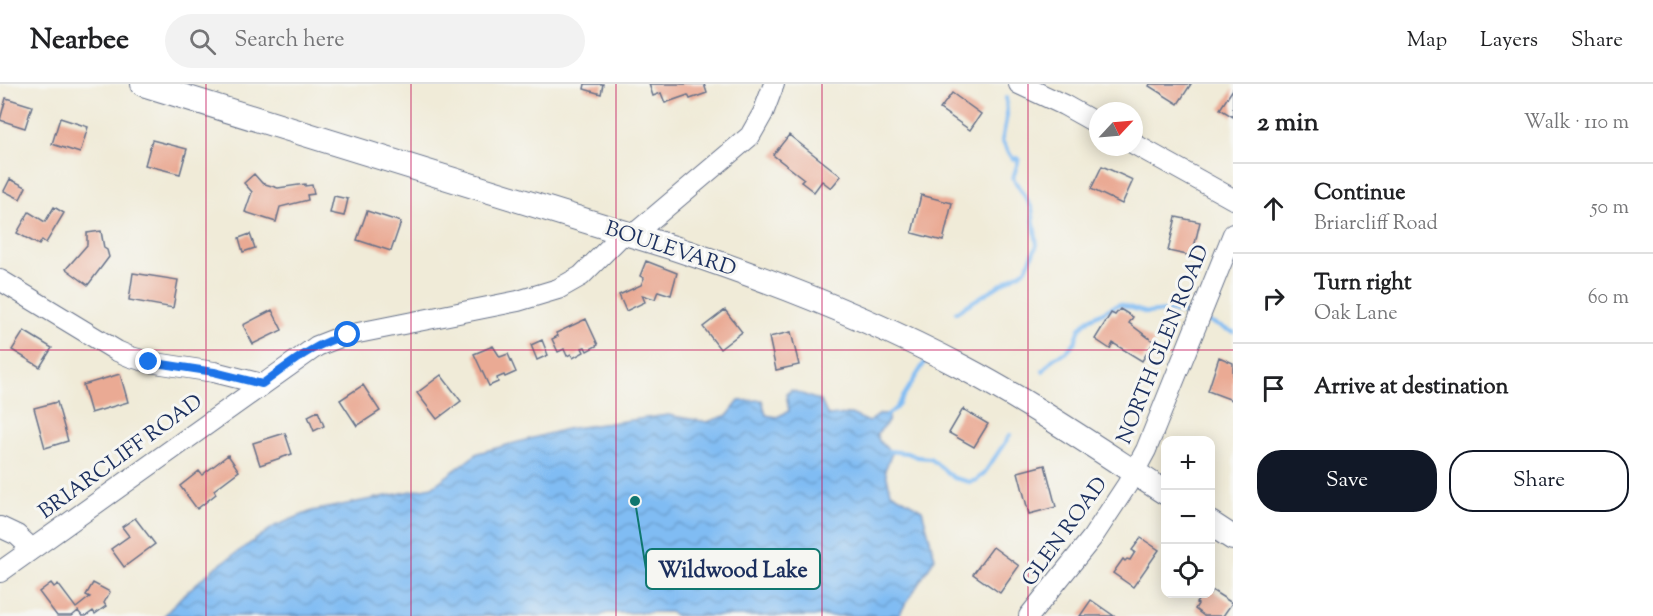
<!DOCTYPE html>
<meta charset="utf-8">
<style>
body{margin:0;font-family:"Sorts Mill Goudy",serif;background:#f2f2f2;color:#202124}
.controls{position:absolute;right:18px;bottom:18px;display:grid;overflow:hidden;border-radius:12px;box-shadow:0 3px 15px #0003}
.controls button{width:54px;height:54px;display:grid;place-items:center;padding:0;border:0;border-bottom:2px solid #e0e0e0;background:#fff;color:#202124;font:30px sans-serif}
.compass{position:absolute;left:1089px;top:18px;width:54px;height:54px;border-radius:50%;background:#fff;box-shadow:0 3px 15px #0003;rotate:64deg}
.stop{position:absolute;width:18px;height:18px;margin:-14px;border:4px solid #1a73e8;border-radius:50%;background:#fff}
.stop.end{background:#1a73e8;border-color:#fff;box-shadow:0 2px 6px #0008}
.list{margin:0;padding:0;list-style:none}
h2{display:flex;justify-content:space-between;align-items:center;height:78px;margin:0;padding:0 24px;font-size:26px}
h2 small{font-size:20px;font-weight:400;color:#757577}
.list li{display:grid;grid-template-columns:39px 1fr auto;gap:18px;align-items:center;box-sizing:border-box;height:90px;padding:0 24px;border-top:2px solid #e0e0e0}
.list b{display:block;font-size:22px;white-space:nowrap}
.list p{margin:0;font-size:20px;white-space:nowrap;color:#757577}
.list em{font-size:20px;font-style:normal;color:#757577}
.actions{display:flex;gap:12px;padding:18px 24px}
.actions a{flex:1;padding:14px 0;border:2px solid #111827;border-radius:24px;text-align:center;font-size:21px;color:#111827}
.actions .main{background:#111827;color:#fff}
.icon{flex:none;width:33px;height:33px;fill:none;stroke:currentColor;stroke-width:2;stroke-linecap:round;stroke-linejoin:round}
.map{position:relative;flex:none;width:1233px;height:532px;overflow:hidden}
header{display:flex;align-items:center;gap:36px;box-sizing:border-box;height:84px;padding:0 30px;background:#fff;border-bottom:2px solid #e0e0e0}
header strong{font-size:28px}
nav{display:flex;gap:33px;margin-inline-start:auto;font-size:21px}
.search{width:420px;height:54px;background:#f2f2f2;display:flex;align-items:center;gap:15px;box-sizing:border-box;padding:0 21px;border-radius:33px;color:#757577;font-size:22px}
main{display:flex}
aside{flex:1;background:#fff}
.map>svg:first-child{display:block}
.water{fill:url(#water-waves);stroke:#4e76a8;stroke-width:1.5}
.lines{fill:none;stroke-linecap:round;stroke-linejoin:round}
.stream{stroke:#80bcf3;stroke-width:4}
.building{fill:#eaaa94}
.minor-casing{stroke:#667189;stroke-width:22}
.major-casing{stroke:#667189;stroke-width:26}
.minor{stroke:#fff;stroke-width:20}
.major{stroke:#fff;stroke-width:24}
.route{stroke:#1a73e8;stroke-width:8}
.grid{fill:none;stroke:#c2185b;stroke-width:1.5;stroke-opacity:0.55}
.labels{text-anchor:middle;stroke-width:6;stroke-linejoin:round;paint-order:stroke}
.street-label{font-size:21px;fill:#1b2f5e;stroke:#f6f6f2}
.leader{fill:none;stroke:#0f766e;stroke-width:2}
.callout-dot{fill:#0f766e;stroke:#f6f6f2;stroke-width:2}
.callout{fill:#f6f6f2;stroke:#0f766e;stroke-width:2}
.callout-label{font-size:22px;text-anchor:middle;font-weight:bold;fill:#1b2f5e}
</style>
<header>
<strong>Nearbee</strong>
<div class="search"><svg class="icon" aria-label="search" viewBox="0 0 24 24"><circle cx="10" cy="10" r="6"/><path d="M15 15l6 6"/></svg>Search here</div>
<nav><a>Map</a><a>Layers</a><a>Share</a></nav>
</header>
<main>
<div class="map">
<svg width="1233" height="532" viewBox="0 0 1233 532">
<defs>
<pattern id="water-waves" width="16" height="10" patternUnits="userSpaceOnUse" patternTransform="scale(1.5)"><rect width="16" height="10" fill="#80bcf3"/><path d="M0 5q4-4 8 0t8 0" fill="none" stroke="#6899c8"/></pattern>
</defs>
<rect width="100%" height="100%" fill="#f6f6f2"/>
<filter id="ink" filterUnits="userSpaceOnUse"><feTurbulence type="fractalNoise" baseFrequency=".0167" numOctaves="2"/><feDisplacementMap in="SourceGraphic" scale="12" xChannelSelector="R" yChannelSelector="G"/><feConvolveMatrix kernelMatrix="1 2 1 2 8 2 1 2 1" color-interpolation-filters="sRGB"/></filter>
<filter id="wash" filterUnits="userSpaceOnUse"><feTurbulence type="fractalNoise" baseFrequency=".008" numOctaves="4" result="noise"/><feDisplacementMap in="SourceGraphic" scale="24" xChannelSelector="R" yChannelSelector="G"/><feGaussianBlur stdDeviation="1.35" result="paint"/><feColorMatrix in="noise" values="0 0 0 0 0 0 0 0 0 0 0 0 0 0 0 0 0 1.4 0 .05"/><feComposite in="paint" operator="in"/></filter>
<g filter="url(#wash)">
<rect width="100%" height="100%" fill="#f0ebd8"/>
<!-- water -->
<path class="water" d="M791 306 821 317 828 332 851 330 869 338 880 330H889L888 338 877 350 879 357 892 369 885 386 891 408 922 426 935 474 898 532H676L670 528 607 529 599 532H164L181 513 212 486 275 442 312 427 432 403 478 369 566 345 668 331 707 338 728 331 739 317 762 316 766 331 777 333 789 327 786 310Z"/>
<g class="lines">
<!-- stream -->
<path class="stream" d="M956 228 1026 185 1037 161 1032 124 1013 94 1019 75 1017 74 1013 75 1002 57 1007 31 1006 14
M1209 238 1233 248
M1043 287 1054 274 1066 268 1075 258 1080 244 1089 235 1119 220 1147 229 1167 227 1192 230
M885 333 896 324 925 278
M889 367 907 369 917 373 930 374 954 394 970 398 977 396 985 388 1010 351"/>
</g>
<g id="blocks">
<!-- building -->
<path class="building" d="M585 0H603L601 10 584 5Z
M649 0H704L707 9 690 15 688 11 665 19 661 9 653 12Z
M1150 0H1191L1178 20 1149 2Z
M1233 5V33L1220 25Z
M952 9 981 30 970 46 940 25Z
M6 14 32 22 25 44 0 36Z
M60 34 88 43 80 69 52 60Z
M789 51 841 92 831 104 822 97 814 108 801 98 804 95 773 71Z
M152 56 187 65 180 90 145 81Z
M1102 82 1133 96 1122 120 1091 105Z
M254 90 262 99 278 104 305 100V102L312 101 314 110 307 111 308 116 280 123 276 138 245 128 252 108 244 99Z
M10 95 26 103 20 115 4 107Z
M921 111 952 119 943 157 912 149Z
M334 112 348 115 344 132 330 129Z
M54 123 64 129 46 159 42 156 39 161 17 149 29 128 45 138Z
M367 127 401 138 391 167 357 156Z
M1176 133 1200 138 1192 172 1168 167Z
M101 147 104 164 107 166 109 173 88 201 66 185 87 161V149Z
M250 150 255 164 243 168 239 154Z
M646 177 677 189 671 211 658 207 655 215 642 211 645 218 626 227 619 211 641 201 644 194 640 192Z
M133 189 178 196 173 224 129 216Z
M1120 225 1133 233 1129 239 1154 258 1142 277 1113 259 1110 265 1095 255 1111 229 1115 231Z
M272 226 282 246 253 260 243 241Z
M725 226 742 248 720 265 703 243Z
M586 235 598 261 587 267 585 263 582 264 584 268 573 274 571 270 567 272 564 265 558 268 552 255 558 252 556 249Z
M24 247 52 264 40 283 12 266Z
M791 248 799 281 776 286 769 253Z
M542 256 548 271 537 276 531 261Z
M493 262 500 273 508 270 516 288 505 293 504 291 497 294 498 298 489 302 474 270Z
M1219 273 1233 279V312L1232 316 1208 307Z
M120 290 128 318 91 329 83 301Z
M441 291 461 317 437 335 417 309Z
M363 301 380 327 357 342 340 316Z
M57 318 68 357 45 364 34 324Z
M963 325 988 340 974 363 949 349Z
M318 327 324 342 314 347 308 332Z
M285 349 292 370 260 381 253 359Z
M228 371 239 387 214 406 216 410 197 425 180 402 199 387 202 391Z
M1045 381 1056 423 1029 430 1018 388Z
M135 434 155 460 124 483 111 465 129 452 122 443Z
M1141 454 1159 466 1133 503 1113 489 1123 475 1125 477 1127 475 1130 476 1135 468 1132 466Z
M993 463 1019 482 1000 509 973 490Z
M51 499 54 503 58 500 76 524 90 513 86 511 93 499 110 508 104 519 106 522 95 530 93 527 86 532H82L78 527 72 532H57L39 508Z
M1210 505 1232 519 1223 532H1204L1195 525 1198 520 1196 519 1203 510H1210Z
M1091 516 1114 532H1080Z"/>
</g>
</g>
<g filter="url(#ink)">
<use href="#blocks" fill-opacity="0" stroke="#667189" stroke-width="1.5"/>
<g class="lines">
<!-- minor casing -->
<g class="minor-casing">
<path id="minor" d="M1019 0 1064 21 1098 40
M1134 60 1233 115
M633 151 750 52 763 29 774 0
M0 196 117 267 131 273 149 278 214 288 262 300
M0 443 17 451 32 465
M0 488 317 262 335 255 348 251 518 217 558 205 581 192 624 149
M1029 532 1092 454 1127 401 1146 366 1233 150"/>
</g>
<!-- major casing -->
<g class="major-casing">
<path id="major" d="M143 0 674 164C774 197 871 235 964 284 1034 321 1099 366 1166 409
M1210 439 1233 454"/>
</g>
<!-- minor -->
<use href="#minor" class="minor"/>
<!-- major -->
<use href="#major" class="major"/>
</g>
</g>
<g class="lines" filter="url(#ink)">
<!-- route -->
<path class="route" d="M149 278 214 288 262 300C290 280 314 259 348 251"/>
</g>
<!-- grid -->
<path class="grid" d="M206 0V532M411 0V532M616 0V532M822 0V532M1028 0V532M0 266H1233"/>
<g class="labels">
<!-- street labels -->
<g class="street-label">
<text transform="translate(671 164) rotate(18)" y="7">BOULEVARD</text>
<text transform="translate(1162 260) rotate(-68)" y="7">NORTH GLEN ROAD</text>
<text transform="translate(120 372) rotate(-36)" y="7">BRIARCLIFF ROAD</text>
<text transform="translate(1064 447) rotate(-54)" y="7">GLEN ROAD</text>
</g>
</g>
<!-- callouts -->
<path class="leader" d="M635 417L646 485"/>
<circle class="callout-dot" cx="635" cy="417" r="6"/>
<rect class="callout" x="646" y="465" width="174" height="40" rx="6"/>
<g class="callout-label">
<text x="733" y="493">Wildwood Lake</text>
</g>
</svg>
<div class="controls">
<button>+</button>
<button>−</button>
<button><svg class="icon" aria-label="locate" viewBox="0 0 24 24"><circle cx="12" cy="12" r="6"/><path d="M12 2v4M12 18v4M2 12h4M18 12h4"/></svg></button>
</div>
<svg class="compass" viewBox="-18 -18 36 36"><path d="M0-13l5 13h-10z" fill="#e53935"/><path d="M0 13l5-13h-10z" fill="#757577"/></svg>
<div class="stop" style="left:348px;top:251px"></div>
<div class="stop end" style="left:149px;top:278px"></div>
</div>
<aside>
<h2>2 min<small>Walk · 110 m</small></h2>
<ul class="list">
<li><svg class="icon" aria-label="ahead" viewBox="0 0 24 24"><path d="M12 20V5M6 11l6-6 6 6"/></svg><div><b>Continue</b><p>Briarcliff Road</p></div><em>50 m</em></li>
<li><svg class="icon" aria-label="right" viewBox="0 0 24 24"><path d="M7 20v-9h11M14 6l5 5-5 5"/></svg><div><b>Turn right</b><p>Oak Lane</p></div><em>60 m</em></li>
<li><svg class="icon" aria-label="arrive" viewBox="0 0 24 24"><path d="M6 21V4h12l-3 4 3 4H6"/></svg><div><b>Arrive at destination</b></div></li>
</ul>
<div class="actions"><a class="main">Save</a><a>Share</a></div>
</aside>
</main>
